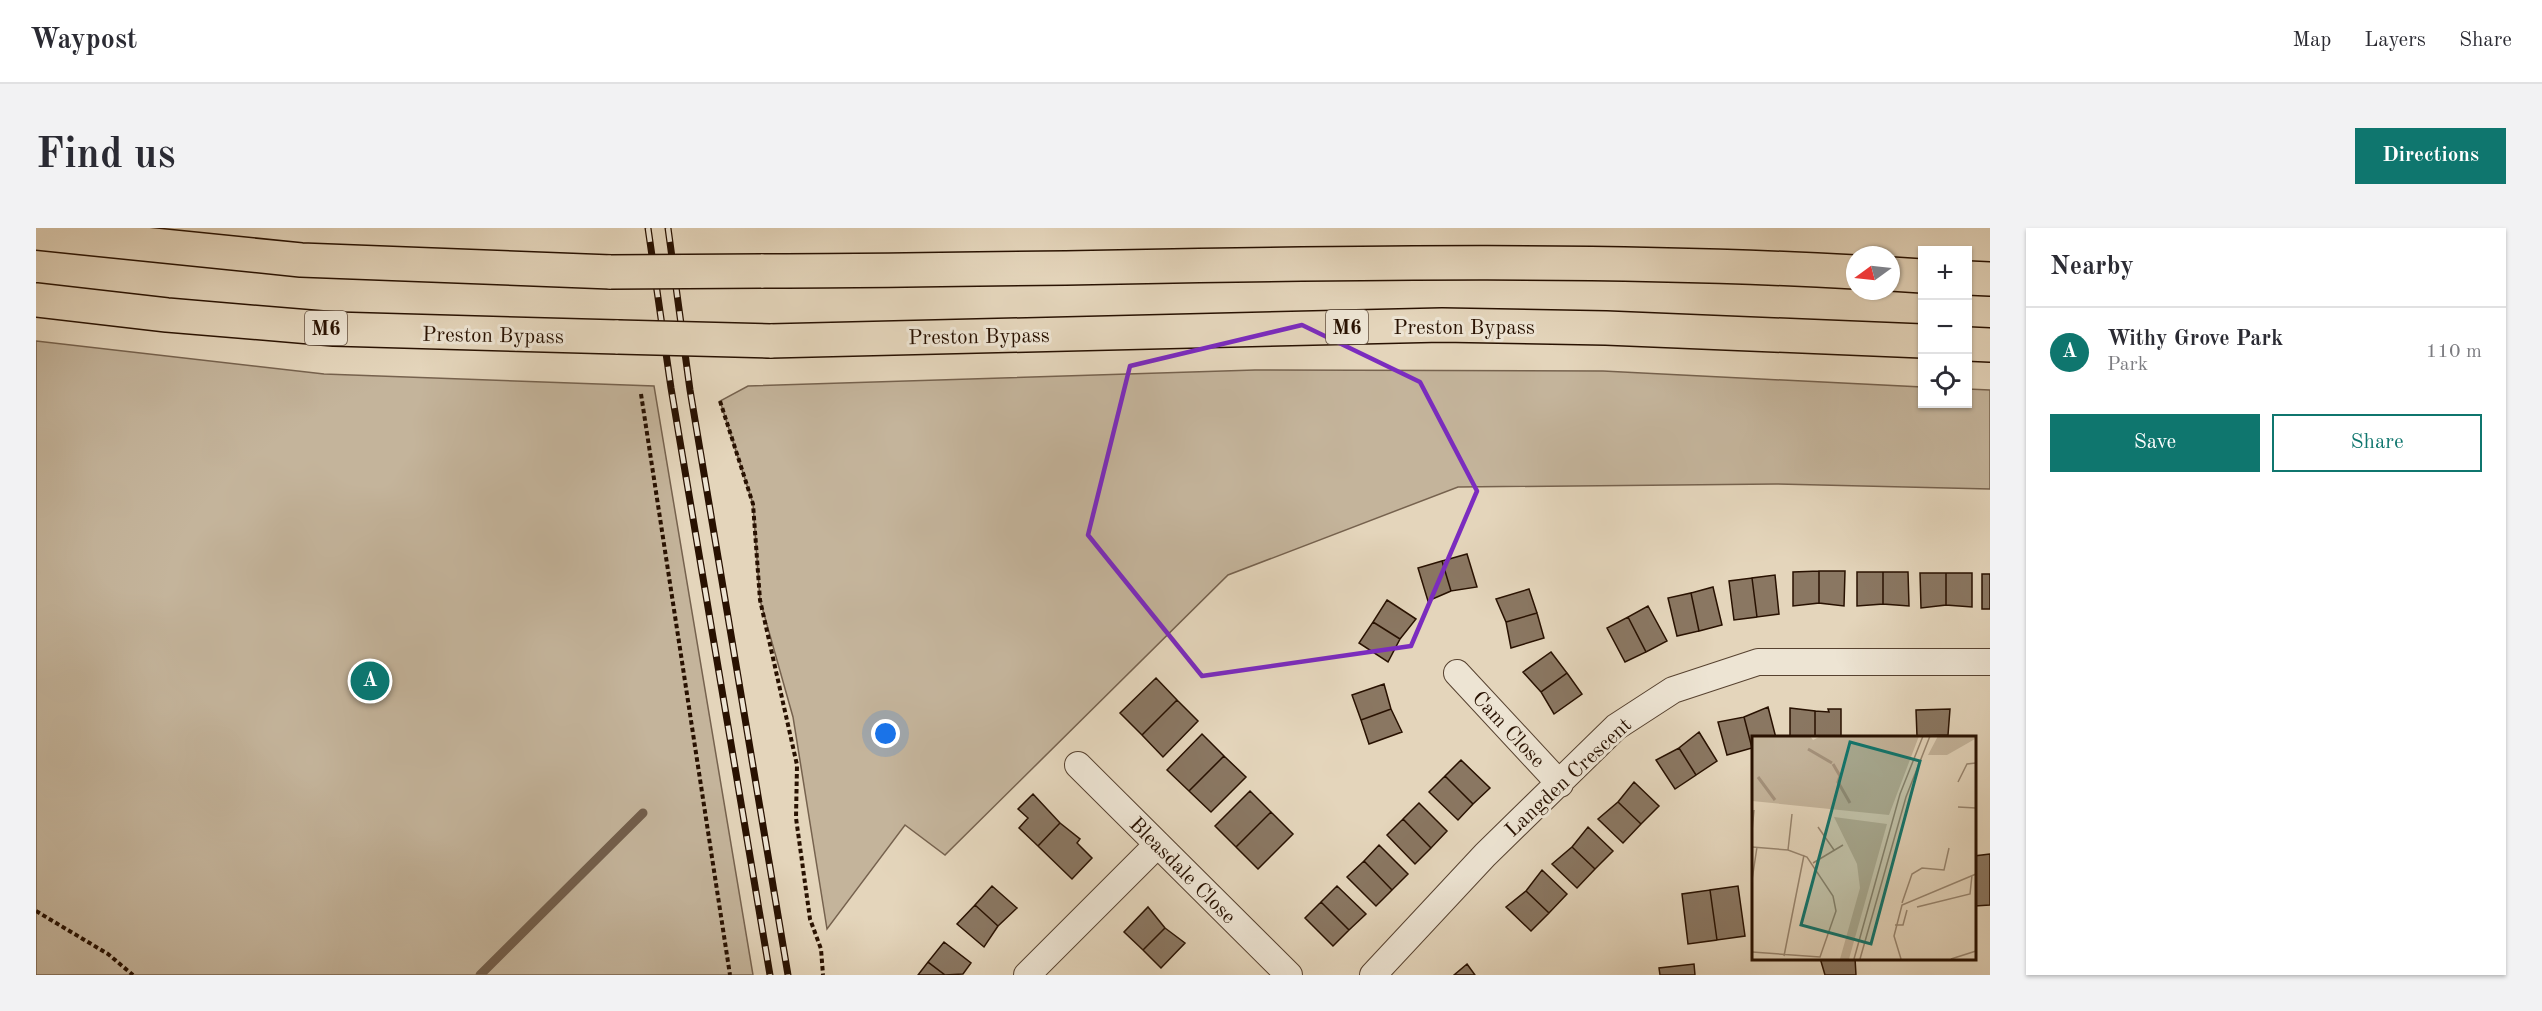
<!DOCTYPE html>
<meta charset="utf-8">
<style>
body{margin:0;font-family:"Old Standard TT",serif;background:#f2f2f3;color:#2b2b33}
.controls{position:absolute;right:18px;top:18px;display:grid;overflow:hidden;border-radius:0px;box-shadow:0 2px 4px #0004}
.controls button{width:54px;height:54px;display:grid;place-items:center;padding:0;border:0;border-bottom:2px solid #e1e1e2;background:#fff;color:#2b2b33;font:30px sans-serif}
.compass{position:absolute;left:1810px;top:18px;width:54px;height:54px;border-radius:50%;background:#fff;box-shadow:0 2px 4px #0004;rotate:255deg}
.you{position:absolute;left:850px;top:506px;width:21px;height:21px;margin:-15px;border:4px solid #fff;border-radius:50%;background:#1a73e8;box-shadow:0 0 0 9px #1a73e833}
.badge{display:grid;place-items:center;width:39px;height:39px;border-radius:50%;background:#0f766e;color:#fff;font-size:20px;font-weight:700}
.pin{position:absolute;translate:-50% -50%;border:3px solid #fff;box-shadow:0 2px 6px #0006}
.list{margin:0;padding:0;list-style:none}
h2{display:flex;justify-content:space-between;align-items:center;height:78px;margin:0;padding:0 24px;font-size:26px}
h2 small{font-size:20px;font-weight:400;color:#7c7c81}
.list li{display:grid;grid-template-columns:39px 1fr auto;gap:18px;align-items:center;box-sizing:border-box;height:90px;padding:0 24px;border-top:2px solid #e1e1e2}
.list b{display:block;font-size:22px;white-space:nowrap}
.list p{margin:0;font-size:20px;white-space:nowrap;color:#7c7c81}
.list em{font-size:20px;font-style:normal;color:#7c7c81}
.actions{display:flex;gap:12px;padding:18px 24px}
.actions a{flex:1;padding:14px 0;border:2px solid #0f766e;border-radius:0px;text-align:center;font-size:21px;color:#0f766e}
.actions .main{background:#0f766e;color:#fff}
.icon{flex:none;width:33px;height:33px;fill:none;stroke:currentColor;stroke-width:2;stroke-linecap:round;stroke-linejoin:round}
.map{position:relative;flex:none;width:1954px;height:747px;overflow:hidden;border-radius:0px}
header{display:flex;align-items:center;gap:36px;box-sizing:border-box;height:84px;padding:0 30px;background:#fff;border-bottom:2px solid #e1e1e2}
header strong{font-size:28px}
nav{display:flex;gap:33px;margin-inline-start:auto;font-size:21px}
.intro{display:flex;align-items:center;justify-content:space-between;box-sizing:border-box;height:144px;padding:0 36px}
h1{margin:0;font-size:42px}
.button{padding:15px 27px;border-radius:0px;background:#0f766e;color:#fff;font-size:21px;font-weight:700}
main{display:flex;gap:36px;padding:0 36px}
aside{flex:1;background:#fff;border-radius:0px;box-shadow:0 2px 4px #0004}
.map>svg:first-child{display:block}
.green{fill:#c4b49b;stroke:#76624e;stroke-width:1.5}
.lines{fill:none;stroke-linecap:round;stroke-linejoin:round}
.stream{stroke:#725e4b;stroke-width:9}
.building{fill:#8a7762;stroke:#281101;stroke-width:1.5}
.minor-casing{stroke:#574230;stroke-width:28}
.motorway-casing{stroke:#281101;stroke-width:36}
.path{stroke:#281101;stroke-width:4;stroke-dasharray:4.5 3;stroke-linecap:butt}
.minor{stroke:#ede4d3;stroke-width:26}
.motorway{stroke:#e4d5bb;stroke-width:33}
.rail-casing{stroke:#281101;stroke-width:7}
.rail{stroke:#ede4d3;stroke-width:4.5;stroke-dasharray:14;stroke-linecap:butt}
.motorway-bridge-casing{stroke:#281101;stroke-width:36;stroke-linecap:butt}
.motorway-bridge{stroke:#e4d5bb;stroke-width:33}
.marked{fill:none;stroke:#7b2cbf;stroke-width:4.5;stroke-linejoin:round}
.labels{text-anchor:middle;stroke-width:6;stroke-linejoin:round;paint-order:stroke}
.shield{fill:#ede4d3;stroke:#635040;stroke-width:1.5}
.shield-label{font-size:20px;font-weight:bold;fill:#281101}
.street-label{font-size:21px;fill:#281101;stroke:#ede4d3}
.inset-river{fill:none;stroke:#a4927c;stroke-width:3}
.inset-road{fill:none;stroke:#998771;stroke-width:1.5}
.view{fill:#0f766e;fill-opacity:0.15;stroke:#0f766e;stroke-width:3}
.inset-edge{fill:none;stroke:#281101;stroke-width:3}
</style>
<header>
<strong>Waypost</strong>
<nav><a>Map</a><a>Layers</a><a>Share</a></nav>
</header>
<div class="intro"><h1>Find us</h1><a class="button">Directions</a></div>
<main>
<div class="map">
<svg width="1954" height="747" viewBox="0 0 1954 747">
<rect width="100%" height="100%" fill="#e4d5bb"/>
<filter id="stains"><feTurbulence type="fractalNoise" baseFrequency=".00333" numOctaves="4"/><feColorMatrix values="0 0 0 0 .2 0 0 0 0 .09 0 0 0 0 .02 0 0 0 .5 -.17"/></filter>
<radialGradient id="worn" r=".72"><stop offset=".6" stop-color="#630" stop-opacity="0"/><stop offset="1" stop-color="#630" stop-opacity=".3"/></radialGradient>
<!-- green -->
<path class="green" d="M0 113 288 146 618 158 717 747H0Z
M1219 142 1567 143 1886 159V176H1932V161L1954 162V261L1740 256 1422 259 1192 347 909 627 869 597 791 701 757 489 724 372 717 276 684 173 712 158Z"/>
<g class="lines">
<!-- stream -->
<path class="stream" d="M444 747 607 585"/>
</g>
<!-- building -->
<path class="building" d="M1431 326 1441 359 1415 363 1406 333Z
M1406 333 1415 363 1392 373 1382 340Z
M1783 343H1809L1808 378 1783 375Z
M1783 343V375L1757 378V344Z
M1821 344H1847V376L1821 378Z
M1847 344H1872L1873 378 1847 376Z
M1884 345H1910V377L1885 380Z
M1910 345H1936V379L1910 377Z
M1946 346H1954V381H1946Z
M1739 347 1743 386 1721 389 1716 350Z
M1716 350 1721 389 1698 392 1693 353Z
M1677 359 1686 397 1663 403 1655 365Z
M1493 361 1501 385 1470 394 1460 371Z
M1655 365 1663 403 1641 408 1632 370Z
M1351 372 1380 391 1364 411 1337 394Z
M1612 378 1631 413 1610 424 1592 389Z
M1501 385 1508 410 1475 420 1470 394Z
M1592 389 1610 424 1589 434 1571 400Z
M1337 394 1364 411 1352 434 1323 415Z
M1515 424 1531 445 1505 464 1487 444Z
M1531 445 1546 466 1518 486 1505 464Z
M1120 450 1141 472 1106 507 1084 485Z
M1348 456 1355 481 1325 492 1316 467Z
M1141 472 1162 493 1127 529 1106 507Z
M1732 479 1740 510H1717L1716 520 1708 489Z
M1754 480 1779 483V510H1754Z
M1355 481 1366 504 1333 516 1325 492Z
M1792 481H1805V510H1779V483L1793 484Z
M1914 481 1912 507 1881 508 1880 482Z
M1708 489 1716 520 1691 527 1682 494Z
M1663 504 1681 533 1660 547 1643 520Z
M1166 506 1188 528 1153 563 1131 542Z
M1643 520 1660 547 1639 561 1620 532Z
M1188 528 1210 549 1175 584 1153 563Z
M1425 532 1454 560 1437 576 1409 548Z
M1409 548 1437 576 1422 592 1393 564Z
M1598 554 1623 578 1605 596 1582 574Z
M1214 563 1235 584 1200 619 1179 598Z
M997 566 1024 595 1002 618 983 600 992 590 982 581Z
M1582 574 1605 596 1587 615 1562 591Z
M1383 575 1411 603 1395 620 1367 591Z
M1235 584 1257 606 1222 641 1200 619Z
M1367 591 1395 620 1379 636 1351 607Z
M1024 595 1044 611 1041 615 1056 630 1036 651 1002 618Z
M1552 599 1577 623 1559 641 1536 619Z
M1343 617 1372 646 1356 662 1328 633Z
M1536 619 1559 641 1541 660 1516 636Z
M1954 626V677L1939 678 1938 628Z
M1328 633 1356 662 1340 678 1311 649Z
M1506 642 1531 666 1513 685 1490 663Z
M956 658 981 680 962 698 939 677Z
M1301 658 1330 686 1313 702 1285 674Z
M1702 658 1709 708 1681 712 1674 662Z
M1674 662 1681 712 1652 716 1646 666Z
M1490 663 1513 685 1495 703 1470 679Z
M1285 674 1313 702 1297 718 1269 690Z
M939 677 962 698 948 719 921 696Z
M1112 679 1129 700 1107 722 1088 704Z
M1129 700 1149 715 1125 740 1107 722Z
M908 714 935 735 927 746 909 747 892 734Z
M1784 730H1819L1820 747H1789Z
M892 734 909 747H882Z
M1431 736 1439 747H1418Z
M1658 736 1659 747H1624L1623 740Z"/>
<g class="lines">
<!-- minor casing -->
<g class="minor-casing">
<path id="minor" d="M1421 445 1524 556
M1042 537 1253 747
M991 747 1121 617
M1337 747 1449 627 1580 499 1637 462 1722 434H1954"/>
</g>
<!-- motorway casing -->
<g class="motorway-casing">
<path id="motorway" d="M0 5 265 32 575 44
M725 43C1090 43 1454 24 1819 44
M1855 46 1886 48
M1932 50 1954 51
M0 72 131 87 298 101 582 109
M734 113 1406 97 1570 100 1886 113
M1932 116 1954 117"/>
</g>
<!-- path -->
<path class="path" d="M605 166 694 747
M684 173 717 276 724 372 761 537 760 590 774 691 785 721 787 747
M0 683 72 726 97 747"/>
<!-- minor -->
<use href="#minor" class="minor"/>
<!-- motorway -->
<use href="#motorway" class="motorway"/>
<!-- rail casing -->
<g class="rail-casing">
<path id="rail" d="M612 0 635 160 734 747
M632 0 654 162 752 747"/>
</g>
<!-- rail -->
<use href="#rail" class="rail"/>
<!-- motorway-bridge casing -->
<g class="motorway-bridge-casing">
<path id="motorway-bridge" d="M575 44 725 43
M582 109 734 113"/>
</g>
<!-- motorway-bridge -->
<use href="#motorway-bridge" class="motorway-bridge"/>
</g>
<!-- marked area -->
<path class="marked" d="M1266 97 1384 154 1441 263 1375 418 1166 448 1052 307 1094 138Z"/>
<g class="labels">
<!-- shield labels -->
<g class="shield">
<rect x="1290" y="82" width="42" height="34" rx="4.5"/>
<rect x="269" y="83" width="42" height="34" rx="4.5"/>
</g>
<g class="shield-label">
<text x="1311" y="106">M6</text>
<text x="290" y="107">M6</text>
</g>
<!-- street labels -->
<g class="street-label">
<text x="1428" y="106">Preston Bypass</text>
<text transform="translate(457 107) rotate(1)" y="7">Preston Bypass</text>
<text transform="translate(943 108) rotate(-1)" y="7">Preston Bypass</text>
<text transform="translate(1473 501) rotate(47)" y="7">Cam Close</text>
<text transform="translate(1532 549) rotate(-43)" y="7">Langden Crescent</text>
<text transform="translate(1147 642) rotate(45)" y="7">Bleasdale Close</text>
</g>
</g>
<!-- overview -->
<g transform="translate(1716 508)">
<rect width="224" height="224" fill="#e4d5bb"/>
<path d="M0 0H58L61 4 69 0H167L137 79 0 65ZM186 0H223V3L195 19H176ZM82 81 135 88 97 223H88L108 152 105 128Z" fill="#c4b49b"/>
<path class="inset-river" d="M56 13 80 27M81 28 88 40 86 46 98 67M6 41 23 64"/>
<path class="inset-road" d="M206 46 215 28 224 27M206 71 224 72M66 91 82 114M0 95 2 74M0 111 36 114 55 121 81 160 84 175 68 221 0 216M36 114 40 78M61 127 91 109M0 144 5 111M150 167 160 138 170 132 192 134 197 112M165 171 218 158 220 139M143 189H151L155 174M32 220 52 119M102 223 148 58 171 0M108 223 154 61 178 0M149 223 142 200 150 169 224 138M199 223 224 215"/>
<path class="view" d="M98 6 168 25 119 208 49 189Z"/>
<rect width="224" height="224" class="inset-edge"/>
</g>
<rect width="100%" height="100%" filter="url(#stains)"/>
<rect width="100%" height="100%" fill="url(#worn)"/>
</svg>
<div class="controls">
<button>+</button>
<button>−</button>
<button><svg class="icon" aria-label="locate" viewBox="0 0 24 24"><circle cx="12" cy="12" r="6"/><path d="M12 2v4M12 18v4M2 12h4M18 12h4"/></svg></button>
</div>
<svg class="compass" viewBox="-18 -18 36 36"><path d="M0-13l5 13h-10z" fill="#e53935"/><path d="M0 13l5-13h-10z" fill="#7c7c81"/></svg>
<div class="you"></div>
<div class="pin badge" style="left:334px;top:453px">A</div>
</div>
<aside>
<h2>Nearby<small></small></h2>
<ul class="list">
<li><span class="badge">A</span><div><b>Withy Grove Park</b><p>Park</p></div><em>110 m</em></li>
</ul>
<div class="actions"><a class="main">Save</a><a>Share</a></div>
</aside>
</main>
